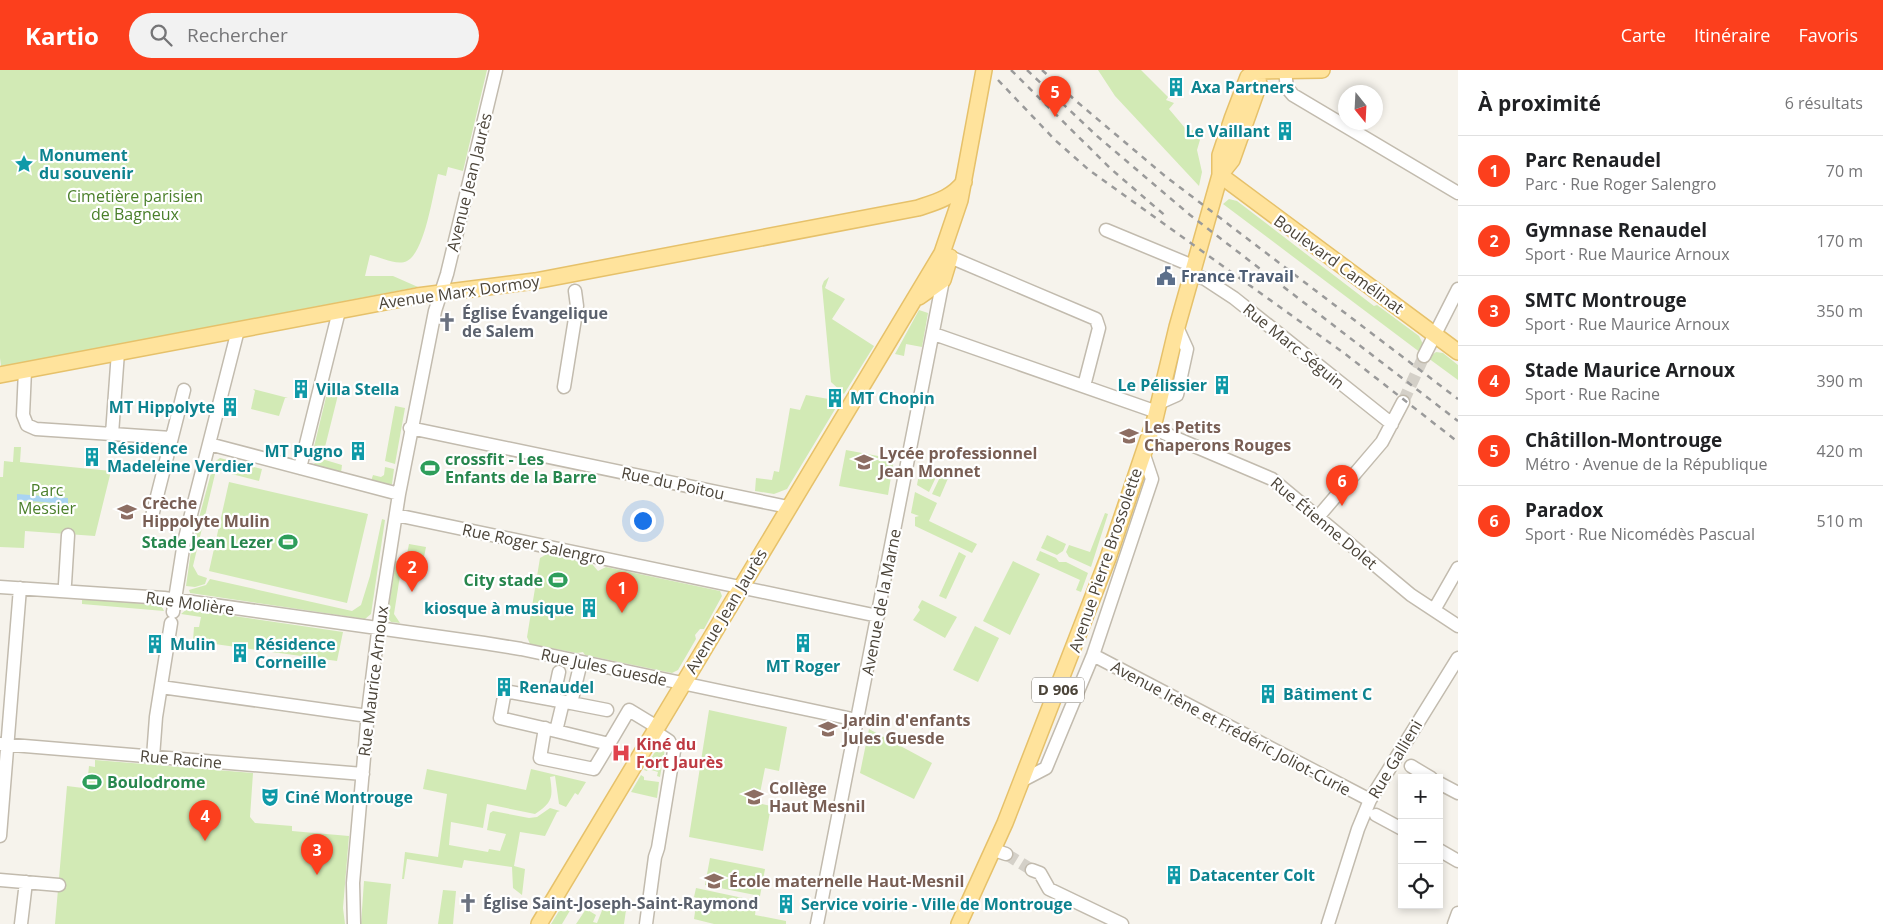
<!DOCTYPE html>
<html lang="fr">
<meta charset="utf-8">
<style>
body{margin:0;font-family:"Open Sans",sans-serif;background:#f2f2f2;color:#202124}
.controls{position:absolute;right:15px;bottom:15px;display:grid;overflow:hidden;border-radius:0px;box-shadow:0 2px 8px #0003}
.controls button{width:45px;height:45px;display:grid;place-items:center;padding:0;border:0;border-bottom:1px solid #e0e0e0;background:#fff;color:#202124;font:25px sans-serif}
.compass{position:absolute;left:1338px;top:15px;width:45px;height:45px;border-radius:50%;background:#fff;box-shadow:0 2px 8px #0003;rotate:162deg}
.you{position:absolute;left:642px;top:450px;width:18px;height:18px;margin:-12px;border:4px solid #fff;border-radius:50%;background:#1a73e8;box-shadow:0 0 0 8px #1a73e833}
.badge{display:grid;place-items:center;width:32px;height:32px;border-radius:50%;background:#fc3f1d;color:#fff;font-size:16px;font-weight:700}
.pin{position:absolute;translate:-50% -41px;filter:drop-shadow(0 1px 2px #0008)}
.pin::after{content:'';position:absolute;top:26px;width:18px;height:15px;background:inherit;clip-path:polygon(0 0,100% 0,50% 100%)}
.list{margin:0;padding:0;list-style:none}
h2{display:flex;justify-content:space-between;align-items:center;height:65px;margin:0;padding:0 20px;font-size:21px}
h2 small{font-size:16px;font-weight:400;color:#757577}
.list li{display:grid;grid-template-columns:32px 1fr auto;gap:15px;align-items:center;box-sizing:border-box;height:70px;padding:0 20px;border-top:1px solid #e0e0e0}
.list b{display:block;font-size:19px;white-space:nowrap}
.list p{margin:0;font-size:16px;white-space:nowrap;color:#757577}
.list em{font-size:16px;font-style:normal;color:#757577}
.icon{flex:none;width:28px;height:28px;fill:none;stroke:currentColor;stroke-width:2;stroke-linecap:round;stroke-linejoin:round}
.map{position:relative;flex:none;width:1458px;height:854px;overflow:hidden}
header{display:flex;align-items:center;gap:30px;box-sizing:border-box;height:70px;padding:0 25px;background:#fc3f1d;color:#fff}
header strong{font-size:24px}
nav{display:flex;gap:28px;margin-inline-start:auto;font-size:18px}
.search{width:350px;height:45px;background:#f2f2f2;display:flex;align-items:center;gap:12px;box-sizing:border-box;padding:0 18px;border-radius:28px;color:#757577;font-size:19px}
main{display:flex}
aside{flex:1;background:#fff}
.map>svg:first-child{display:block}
.green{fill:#d2eab5}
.water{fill:#a9d4f2}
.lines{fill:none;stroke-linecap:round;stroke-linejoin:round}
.minor-tunnel{stroke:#d4d0c8;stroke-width:12;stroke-dasharray:12 6;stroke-linecap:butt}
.minor-casing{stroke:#c2bbae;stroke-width:15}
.major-casing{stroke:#e6c16a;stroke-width:18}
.minor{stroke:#fff;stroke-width:12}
.major{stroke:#ffe39c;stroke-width:15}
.rail{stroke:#9a9a9a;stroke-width:2.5;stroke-dasharray:6 6;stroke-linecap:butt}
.labels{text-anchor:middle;stroke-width:4.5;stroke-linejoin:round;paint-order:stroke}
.shield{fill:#fff;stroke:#817c74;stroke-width:1}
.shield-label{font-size:15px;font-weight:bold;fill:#4b4439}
.culture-label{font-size:16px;font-weight:bold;fill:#0d838f;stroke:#fff;text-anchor:start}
.street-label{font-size:16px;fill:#4b4439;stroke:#fff}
.park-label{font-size:16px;fill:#4a7f2a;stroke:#fff}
.service-label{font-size:16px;font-weight:bold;fill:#4e5e75;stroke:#fff;text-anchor:start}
.worship-label{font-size:16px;font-weight:bold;fill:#5b616d;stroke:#fff;text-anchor:start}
.education-label{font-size:16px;font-weight:bold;fill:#785e54;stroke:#fff;text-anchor:start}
.leisure-label{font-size:16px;font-weight:bold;fill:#27864d;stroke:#fff;text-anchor:start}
.health-label{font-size:16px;font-weight:bold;fill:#be3a42;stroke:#fff;text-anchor:start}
</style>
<header>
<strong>Kartio</strong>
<div class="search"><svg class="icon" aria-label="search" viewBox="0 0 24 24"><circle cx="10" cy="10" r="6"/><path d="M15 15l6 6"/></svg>Rechercher</div>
<nav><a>Carte</a><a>Itinéraire</a><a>Favoris</a></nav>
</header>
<main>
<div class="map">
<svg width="1458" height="854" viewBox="0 0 1458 854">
<rect width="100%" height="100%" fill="#f6f3ec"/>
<!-- green -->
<path class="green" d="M0 0H487L463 101 448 97 446 106 438 104C433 123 425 182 407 191 397 196 380 187 370 185L365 206H393L418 217 6 296H1L0 288Z
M1098 0H1141L1168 27 1166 30 1174 33 1169 39 1185 58 1202 63 1197 80 1202 102 1199 116 1115 26Z
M1229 129 1237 131 1374 236 1377 235 1419 266 1423 274 1421 283 1223 134Z
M829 207 825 218 845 229 832 249 874 276 844 324 831 312 822 216 824 211Z
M919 240 928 243 922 277 906 274 904 286 895 284Z
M1436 282 1443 283 1458 295V310L1428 288Z
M253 319 288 328H285L279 346 251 339 255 321Z
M328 319 339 321 322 389 342 395 341 403 317 397 311 389Z
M806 325 840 331 787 419 774 424 755 421 756 408 772 410 774 401 779 402 790 338 800 340Z
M395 336 405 338 395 394 385 391Z
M14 377H21L20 392 111 401 95 466 25 461 24 478 0 477V407H3L4 391 13 392Z
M846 380 894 389 888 425 839 416Z
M220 388 262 399 259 411 216 400 193 496 198 505 207 508 205 514 195 517 186 516 192 474 214 392Z
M385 397 394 399 392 414 389 416 371 411 373 405 381 407 384 405Z
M919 404 937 405 929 422 917 415Z
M941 405 949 406 940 427 932 424Z
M229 412 368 444 347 533 209 501Z
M915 422 937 433 929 451 977 474 972 483 915 456V447L919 446 911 443Z
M1105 443 1108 444 1091 497 1069 487 1066 482 1069 475 1090 482Z
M382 449 385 450 371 544 365 549 190 523 189 520 206 515 210 509 352 541 361 535 370 506Z
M1047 465 1066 474 1063 481 1057 485 1041 478Z
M409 474 426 477 424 487 407 484Z
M1040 481 1056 488 1059 492H1066L1088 503 1081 522 1076 520 1080 510 1036 490Z
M959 482 966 486 946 529 939 526Z
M547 484 592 494 598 501 606 497 720 521 722 526 704 559H700L695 565 696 569 678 600 672 603 585 585 583 582 577 583 530 574 527 567 540 488Z
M396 491 402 493 394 544 400 553 391 552 387 547Z
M1013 491 1040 504 1010 565 983 551Z
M82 529 161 535 164 541 82 534Z
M922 530 957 547 945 568 913 550 920 540 918 537Z
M187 539 343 562 337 591 193 571 194 557H199L201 547 181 544Z
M975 556 999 568 978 612 953 600Z
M709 640 787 657 779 701 765 698 758 733 771 736 763 781 689 767Z
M869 659 932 693 914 729 860 703Z
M658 677 665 679 660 707 657 706 658 702 648 699 647 701 644 700Z
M95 690 253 703 250 747 255 753 292 756V761L349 766 343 838 345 854H55L67 716 83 718V716H87L89 696 95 697Z
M427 699 526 720 531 699 586 712 578 725 575 723 566 737 559 734 555 706 550 707C553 727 553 732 535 744L487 734 483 758 451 752 449 775 488 782 489 779 500 781 506 764 487 760 490 743 493 741 529 748 537 747 550 738 560 741 557 742 545 766 520 762 514 796 525 799 522 825 513 818 512 797 464 790 462 798 407 789 404 809H402L405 782 438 787 447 724 423 719Z
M641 705 644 707V710L659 712 657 728 631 722Z
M710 788 765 799 760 826 705 815Z
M364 811 391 814 387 854H361Z
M696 818 757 831 755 845 786 851V854H714L694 849 697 828 694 827Z
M443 820 456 821 453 854H438Z
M567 828 575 832 562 854H551Z
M603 838 626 840 624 854H576L586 839 596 845 593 852 597 853Z"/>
<!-- water -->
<path class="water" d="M17 424 68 428V434L17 430Z"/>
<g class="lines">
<!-- minor-tunnel -->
<path class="minor-tunnel" d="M1403 332 1424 286
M1006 784 1032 800"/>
<!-- minor casing -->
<g class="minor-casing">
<path id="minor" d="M1285 1 1287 18 1293 25 1458 123
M1106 160 1193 196
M950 187 1096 249 1099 258 1084 316
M1192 204 1205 209 1234 228 1392 354
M934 264 1157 342
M1424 286 1458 219
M25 300 23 345 27 355 36 359 112 364 118 282
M564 317 577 236 575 221
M1159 333 1177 325 1187 279 1177 257
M410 358 788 437
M1152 358 1272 409 1411 525 1458 556
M112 364 171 368
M209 374 399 424
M300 398 339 241
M396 445 878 546
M1318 447 1382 372 1403 332
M151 450 184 320
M65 514 68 465
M0 517 164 528 484 573 521 579 857 650
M1434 540 1458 498
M173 542 184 472 238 260
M1093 585 1370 730
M581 592 571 633 607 640
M161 617 368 646
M553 630 559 602
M563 632 556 661 500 648 505 621 571 633
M545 658 540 688 594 699 609 674
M556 661 609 674 629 640 657 657
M0 674 363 704
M153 687 156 647 171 553
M1411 696 1431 708
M1023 710 1046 698 1093 585 1152 409 1143 382
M1439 713 1458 723
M1376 745 1402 759
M0 766 20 518
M994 780 1006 784
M1439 780 1458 791
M1032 800 1040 803 1049 819 1122 854
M0 810 59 815
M21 854 26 812
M354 854 353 813 368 642 380 546 399 424 435 241 447 204 496 0
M646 854 655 787 658 778 674 681 669 671 654 661
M817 854 943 210
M1328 854 1358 759 1370 730 1458 588
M1454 854 1458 843"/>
</g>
<!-- major casing -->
<g class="major-casing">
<path id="major" d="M1256 1 1322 0
M1220 105 1458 282
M1220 105V85L1232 49 1248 7 1256 0
M919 227 943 210 950 187
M0 305 417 226 535 211 918 138C936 132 952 128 964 112
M539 854 942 183 960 130 984 0
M959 854 1005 753 1108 488 1155 349 1177 257 1220 105 1232 90 1259 14 1256 1"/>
</g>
<!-- minor -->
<use href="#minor" class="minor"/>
<!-- major -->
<use href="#major" class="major"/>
<!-- rail -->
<path class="rail" d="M1011 0 1111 99 1168 148
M1027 0 1097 66 1190 145 1458 351
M1042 0 1076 31 1165 106 1458 329
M998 10 1055 70 1089 100 1344 283 1458 372"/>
</g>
<!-- icons -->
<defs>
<g id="building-bare" transform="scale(1.5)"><path d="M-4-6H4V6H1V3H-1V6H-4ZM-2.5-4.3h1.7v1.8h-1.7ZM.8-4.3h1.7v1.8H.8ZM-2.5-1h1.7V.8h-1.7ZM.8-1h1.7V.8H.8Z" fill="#0f9aa8" stroke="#fff" stroke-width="2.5" paint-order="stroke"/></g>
<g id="sight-bare" transform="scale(1.5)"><path d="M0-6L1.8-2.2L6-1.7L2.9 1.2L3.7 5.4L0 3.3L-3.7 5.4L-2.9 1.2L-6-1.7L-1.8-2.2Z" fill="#0f9aa8" stroke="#fff" stroke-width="2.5" paint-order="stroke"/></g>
<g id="civic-bare" transform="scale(1.5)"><path d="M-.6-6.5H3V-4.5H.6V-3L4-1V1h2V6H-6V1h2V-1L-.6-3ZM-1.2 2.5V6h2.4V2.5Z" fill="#5c6f8a" stroke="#fff" stroke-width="2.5" paint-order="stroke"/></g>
<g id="church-bare" transform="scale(1.5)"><path d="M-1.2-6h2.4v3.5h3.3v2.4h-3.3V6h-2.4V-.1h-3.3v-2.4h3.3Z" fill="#6b7280" stroke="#fff" stroke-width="2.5" paint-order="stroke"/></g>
<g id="school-bare" transform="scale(1.5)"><path d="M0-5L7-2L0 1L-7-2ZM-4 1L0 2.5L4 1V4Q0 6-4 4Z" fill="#8d6e63" stroke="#fff" stroke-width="2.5" paint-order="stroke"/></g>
<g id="stadium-bare" transform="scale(1.5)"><path d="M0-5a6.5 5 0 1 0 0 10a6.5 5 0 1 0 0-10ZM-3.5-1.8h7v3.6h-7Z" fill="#2e9e5b" stroke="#fff" stroke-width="2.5" paint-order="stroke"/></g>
<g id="hospital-bare" transform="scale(1.5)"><path d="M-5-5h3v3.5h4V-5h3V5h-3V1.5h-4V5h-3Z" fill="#e0444e" stroke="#fff" stroke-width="2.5" paint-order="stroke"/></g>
<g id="theatre-bare" transform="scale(1.5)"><path d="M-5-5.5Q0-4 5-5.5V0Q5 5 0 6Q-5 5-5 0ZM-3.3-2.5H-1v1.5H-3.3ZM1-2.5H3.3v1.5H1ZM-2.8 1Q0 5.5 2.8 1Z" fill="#0f9aa8" stroke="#fff" stroke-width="2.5" paint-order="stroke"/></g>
</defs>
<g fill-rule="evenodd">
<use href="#building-bare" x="1176" y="17"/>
<use href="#building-bare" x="1285" y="61"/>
<use href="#sight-bare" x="24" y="94"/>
<use href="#civic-bare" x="1166" y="206"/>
<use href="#church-bare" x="447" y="252"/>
<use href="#building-bare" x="1222" y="315"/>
<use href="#building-bare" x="301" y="319"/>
<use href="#building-bare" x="835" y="328"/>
<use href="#building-bare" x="230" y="337"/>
<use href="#school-bare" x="1129" y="366"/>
<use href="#building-bare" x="358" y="381"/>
<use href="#building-bare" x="92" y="387"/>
<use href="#school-bare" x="864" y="392"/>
<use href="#stadium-bare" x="430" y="398"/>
<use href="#school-bare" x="127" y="442"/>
<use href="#stadium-bare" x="288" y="472"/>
<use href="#stadium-bare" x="558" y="510"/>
<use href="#building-bare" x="589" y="538"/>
<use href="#building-bare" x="803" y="573"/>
<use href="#building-bare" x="155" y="574"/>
<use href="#building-bare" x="240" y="583"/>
<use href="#building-bare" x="504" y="617"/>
<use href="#building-bare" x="1268" y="624"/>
<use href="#school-bare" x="828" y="659"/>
<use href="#hospital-bare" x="621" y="683"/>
<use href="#stadium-bare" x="92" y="712"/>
<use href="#theatre-bare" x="270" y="727"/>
<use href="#school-bare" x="754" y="727"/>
<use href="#building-bare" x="1174" y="805"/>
<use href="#school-bare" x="714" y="811"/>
<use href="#church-bare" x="468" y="833"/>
<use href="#building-bare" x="786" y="834"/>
</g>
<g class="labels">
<!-- shield labels -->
<rect class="shield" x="1032" y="607.5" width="52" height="25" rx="4"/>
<g class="shield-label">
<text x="1058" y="625">D 906</text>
</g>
<!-- culture labels -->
<g class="culture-label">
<text x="1191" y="23">Axa Partners</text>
<text x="1270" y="67" text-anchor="end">Le Vaillant</text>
<text x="39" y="91">Monument<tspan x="39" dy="18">du souvenir</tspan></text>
<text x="1207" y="321" text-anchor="end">Le Pélissier</text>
<text x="316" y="325">Villa Stella</text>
<text x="850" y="334">MT Chopin</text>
<text x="215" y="343" text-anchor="end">MT Hippolyte</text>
<text x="107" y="384">Résidence<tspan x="107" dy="18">Madeleine Verdier</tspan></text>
<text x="343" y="387" text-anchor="end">MT Pugno</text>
<text x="574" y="544" text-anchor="end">kiosque à musique</text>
<text x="170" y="580">Mulin</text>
<text x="255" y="580">Résidence<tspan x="255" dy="18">Corneille</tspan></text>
<text x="803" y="602" text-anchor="middle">MT Roger</text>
<text x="519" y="623">Renaudel</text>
<text x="1283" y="630">Bâtiment C</text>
<text x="285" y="733">Ciné Montrouge</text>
<text x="1189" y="811">Datacenter Colt</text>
<text x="801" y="840">Service voirie - Ville de Montrouge</text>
</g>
<!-- street labels -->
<g class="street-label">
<text transform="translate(469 112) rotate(-76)" y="6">Avenue Jean Jaurès</text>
<text transform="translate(1339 194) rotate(36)" y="6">Boulevard Camélinat</text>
<text transform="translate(459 222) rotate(-8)" y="6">Avenue Marx Dormoy</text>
<text transform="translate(1294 276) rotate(39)" y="6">Rue Marc Séguin</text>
<text transform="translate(673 413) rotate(12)" y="6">Rue du Poitou</text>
<text transform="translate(1324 453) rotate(40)" y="6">Rue Étienne Dolet</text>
<text transform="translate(534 474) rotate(12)" y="6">Rue Roger Salengro</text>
<text transform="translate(1105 490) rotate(-71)" y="6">Avenue Pierre Brossolette</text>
<text transform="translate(881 532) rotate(-79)" y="6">Avenue de la Marne</text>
<text transform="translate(190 533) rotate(8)" y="6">Rue Molière</text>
<text transform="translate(726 541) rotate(-59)" y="6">Avenue Jean Jaurès</text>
<text transform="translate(604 597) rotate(12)" y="6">Rue Jules Guesde</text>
<text transform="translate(373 611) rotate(-83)" y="6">Rue Maurice Arnoux</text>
<text transform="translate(1231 658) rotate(28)" y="6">Avenue Irène et Frédéric Joliot-Curie</text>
<text transform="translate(181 689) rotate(5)" y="6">Rue Racine</text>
<text transform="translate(1395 689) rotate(-59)" y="6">Rue Gallieni</text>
</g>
<!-- park labels -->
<g class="park-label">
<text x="135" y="132">Cimetière parisien<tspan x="135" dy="18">de Bagneux</tspan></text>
<text x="47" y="426">Parc<tspan x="47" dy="18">Messier</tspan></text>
</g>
<!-- service labels -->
<g class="service-label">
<text x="1181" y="212">France Travail</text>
</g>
<!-- worship labels -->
<g class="worship-label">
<text x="462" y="249">Église Évangelique<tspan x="462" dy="18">de Salem</tspan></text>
<text x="483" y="839">Église Saint-Joseph-Saint-Raymond</text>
</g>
<!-- education labels -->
<g class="education-label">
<text x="1144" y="363">Les Petits<tspan x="1144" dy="18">Chaperons Rouges</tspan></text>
<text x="879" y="389">Lycée professionnel<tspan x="879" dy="18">Jean Monnet</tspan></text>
<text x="142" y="439">Crèche<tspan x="142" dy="18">Hippolyte Mulin</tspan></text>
<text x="843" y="656">Jardin d'enfants<tspan x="843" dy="18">Jules Guesde</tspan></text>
<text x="769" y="724">Collège<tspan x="769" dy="18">Haut Mesnil</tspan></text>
<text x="729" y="817">École maternelle Haut-Mesnil</text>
</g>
<!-- leisure labels -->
<g class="leisure-label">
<text x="445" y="395">crossfit - Les<tspan x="445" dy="18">Enfants de la Barre</tspan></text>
<text x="273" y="478" text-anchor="end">Stade Jean Lezer</text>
<text x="543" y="516" text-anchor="end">City stade</text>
<text x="107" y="718">Boulodrome</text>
</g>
<!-- health labels -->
<g class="health-label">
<text x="636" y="680">Kiné du<tspan x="636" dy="18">Fort Jaurès</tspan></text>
</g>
</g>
</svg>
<div class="controls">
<button>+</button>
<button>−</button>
<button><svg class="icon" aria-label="locate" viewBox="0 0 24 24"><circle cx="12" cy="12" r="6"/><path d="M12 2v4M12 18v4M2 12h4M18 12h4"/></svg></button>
</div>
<svg class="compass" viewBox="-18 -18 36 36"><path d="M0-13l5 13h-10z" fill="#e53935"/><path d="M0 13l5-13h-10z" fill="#757577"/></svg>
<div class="you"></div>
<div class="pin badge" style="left:622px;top:543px">1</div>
<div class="pin badge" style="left:412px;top:522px">2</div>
<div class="pin badge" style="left:317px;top:805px">3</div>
<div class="pin badge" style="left:205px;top:771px">4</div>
<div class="pin badge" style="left:1055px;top:47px">5</div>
<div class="pin badge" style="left:1342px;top:436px">6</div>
</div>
<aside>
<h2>À proximité<small>6 résultats</small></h2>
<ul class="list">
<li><span class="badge">1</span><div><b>Parc Renaudel</b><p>Parc · Rue Roger Salengro</p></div><em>70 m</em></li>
<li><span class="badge">2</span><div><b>Gymnase Renaudel</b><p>Sport · Rue Maurice Arnoux</p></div><em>170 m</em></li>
<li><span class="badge">3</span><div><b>SMTC Montrouge</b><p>Sport · Rue Maurice Arnoux</p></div><em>350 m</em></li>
<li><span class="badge">4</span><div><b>Stade Maurice Arnoux</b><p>Sport · Rue Racine</p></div><em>390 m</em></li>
<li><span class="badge">5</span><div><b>Châtillon-Montrouge</b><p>Métro · Avenue de la République</p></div><em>420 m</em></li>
<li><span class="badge">6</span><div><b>Paradox</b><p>Sport · Rue Nicomédès Pascual</p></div><em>510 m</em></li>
</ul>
</aside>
</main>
